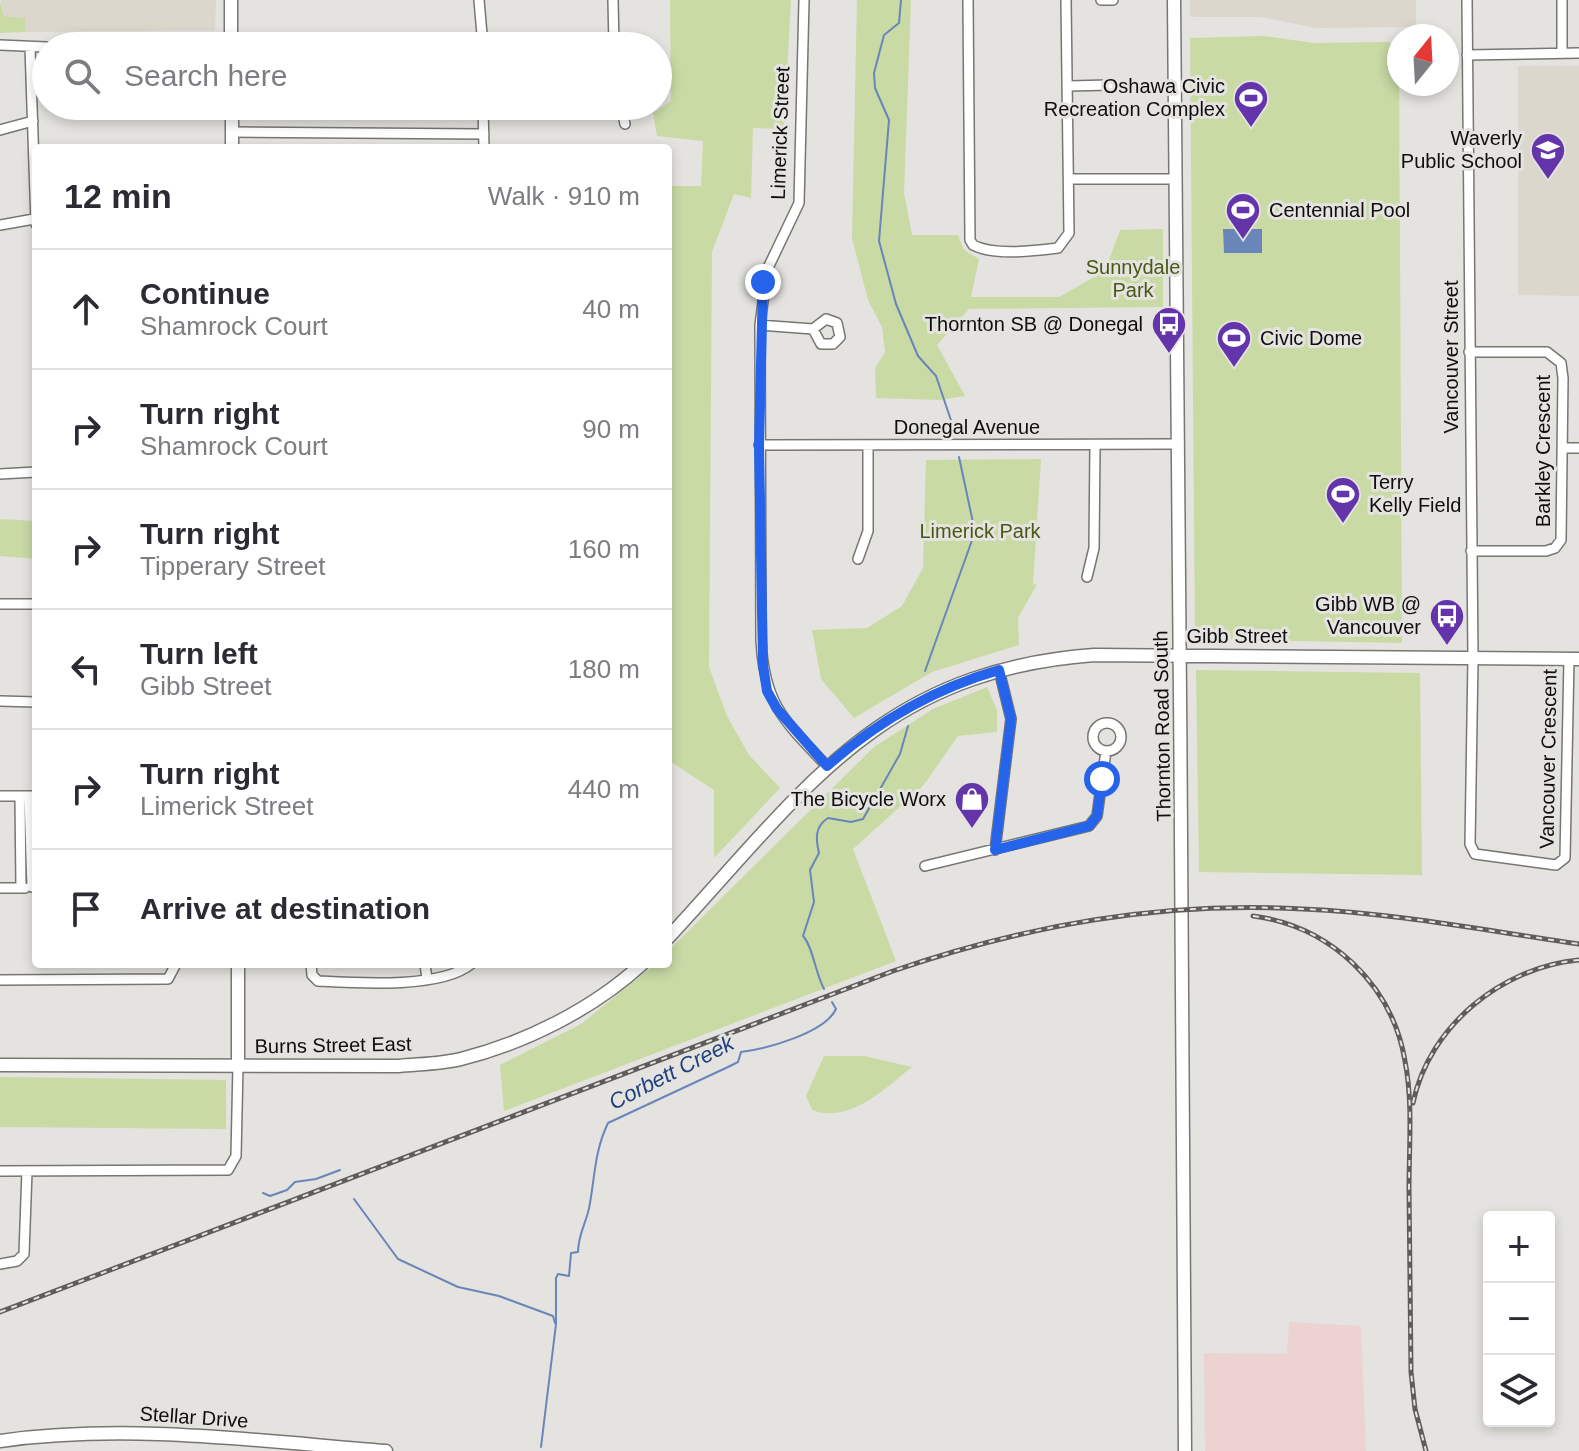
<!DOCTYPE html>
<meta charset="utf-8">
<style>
body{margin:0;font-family:Helvetica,sans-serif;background:#f7f7f7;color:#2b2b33}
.controls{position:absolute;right:24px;bottom:24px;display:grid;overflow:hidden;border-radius:8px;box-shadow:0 4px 12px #0003}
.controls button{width:72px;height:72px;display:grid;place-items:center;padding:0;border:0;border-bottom:2px solid #e1e1e2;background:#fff;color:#2b2b33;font:40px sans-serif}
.compass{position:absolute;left:1387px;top:24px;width:72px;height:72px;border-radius:50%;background:#fff;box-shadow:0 4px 12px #0003;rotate:18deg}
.stop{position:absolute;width:24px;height:24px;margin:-18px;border:6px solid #2563eb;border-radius:50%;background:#fff}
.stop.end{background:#2563eb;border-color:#fff;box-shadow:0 2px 8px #0008}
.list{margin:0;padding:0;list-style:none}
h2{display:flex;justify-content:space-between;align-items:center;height:104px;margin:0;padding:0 32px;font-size:34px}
h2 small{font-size:26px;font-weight:400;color:#7c7c81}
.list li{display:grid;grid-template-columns:52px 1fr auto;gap:24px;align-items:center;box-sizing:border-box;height:120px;padding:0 32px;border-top:2px solid #e1e1e2}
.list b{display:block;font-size:30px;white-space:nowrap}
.list p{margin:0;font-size:26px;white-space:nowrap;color:#7c7c81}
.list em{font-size:26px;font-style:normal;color:#7c7c81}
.icon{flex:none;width:44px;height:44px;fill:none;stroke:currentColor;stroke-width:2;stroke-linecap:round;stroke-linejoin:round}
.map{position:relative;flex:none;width:1579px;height:1451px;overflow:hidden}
.search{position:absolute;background:#fff;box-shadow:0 4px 12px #0003;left:32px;top:32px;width:640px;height:88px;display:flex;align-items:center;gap:20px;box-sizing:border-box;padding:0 28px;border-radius:44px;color:#7c7c81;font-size:30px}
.panel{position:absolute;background:#fff;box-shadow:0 4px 12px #0003;left:32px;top:144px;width:640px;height:824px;border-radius:8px}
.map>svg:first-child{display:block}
.built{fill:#dbd7cc}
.industrial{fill:#ecd2d0}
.green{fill:#c9daa5}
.water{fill:#6985ba}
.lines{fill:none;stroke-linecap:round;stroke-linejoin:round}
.stream{stroke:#6985ba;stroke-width:2}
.street-casing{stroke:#777673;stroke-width:12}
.secondary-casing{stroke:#777673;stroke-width:15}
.street{stroke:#fff;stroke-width:9}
.secondary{stroke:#fff;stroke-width:12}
.rail-casing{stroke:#5e5d5b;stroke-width:5}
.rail{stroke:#e4e3df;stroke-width:2;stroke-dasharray:6;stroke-linecap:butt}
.route{stroke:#2563eb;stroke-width:10}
.labels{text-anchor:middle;stroke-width:6;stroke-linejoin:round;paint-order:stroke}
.poi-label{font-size:20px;fill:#0f0e0d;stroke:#e4e3df;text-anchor:end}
.street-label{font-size:20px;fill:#0f0e0d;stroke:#e4e3df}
.park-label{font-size:20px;fill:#495915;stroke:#e4e3df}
.water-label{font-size:22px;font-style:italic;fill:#1f3f80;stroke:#e4e3df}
</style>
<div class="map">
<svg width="1579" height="1451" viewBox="0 0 1579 1451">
<rect width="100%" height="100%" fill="#e4e3df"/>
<!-- built -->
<path class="built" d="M1 0H216L215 30 25 32V18L4 16Z
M1190 0H1416V27L1316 28 1261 17H1194L1190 16Z
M1518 66H1579V296L1518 295Z"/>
<!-- industrial -->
<path class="industrial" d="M1289 1322 1361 1326 1366 1451H1205L1204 1353 1287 1354Z"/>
<!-- green -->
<path class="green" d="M0 0 4 16 25 18V32L0 33Z
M670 0H791L784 129 753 128 751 198 734 194 712 252 709 667 727 716 749 755 780 788 714 858V790L668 760V186H701L703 141 657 136 653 113 671 101Z
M857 0H911L904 193 912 235H958L964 250 979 259 971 297H1059L1105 271 1120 230 1163 229V307L969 309 937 345 965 396 940 400 876 398 875 368 885 352 882 327 868 300 852 238Z
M1264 36 1313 43 1389 42 1399 51 1402 643 1195 639 1190 38Z
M1041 459 1033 585 1037 584 1018 618 1019 645 932 672 854 718 821 679 812 630 867 628 902 606 923 568 926 460Z
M0 519 36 521V559L0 556Z
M1196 670 1420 673 1422 875 1199 872Z
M987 687 997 710V732L958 736 923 786 853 849 896 961 504 1111 500 1065 581 1024 655 964H668V951L874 747 933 709Z
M824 1056H864L912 1067C884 1089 850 1124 812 1110L806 1096Z
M0 1077 226 1080V1129L0 1127Z"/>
<!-- water -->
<path class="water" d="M1223 229H1262V253H1224Z"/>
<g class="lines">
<!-- stream -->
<path class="stream" d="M901 0 899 23 884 35 874 73 875 88 889 120 879 241 896 304 918 356 936 376 956 435
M925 671 975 532 959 457
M824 989C815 972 813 947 803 936L814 902 810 870 819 853C816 840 814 827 828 818L851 822 863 819 900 754 908 726
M263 1193 270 1196 287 1190 295 1182 316 1179 340 1170
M354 1199 398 1259 458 1287 499 1296 553 1316 555 1323
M541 1447 556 1324V1278L558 1274 569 1276 571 1253 578 1252C578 1233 588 1220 590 1203 595 1174 595 1150 608 1123L728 1067 738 1062 741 1052C766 1049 825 1033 836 1009L832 1002"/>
<!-- street casing -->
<g class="street-casing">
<path id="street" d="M479 0 483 46
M613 0 614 46
M804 0 799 203 767 270 760 325 761 640C764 704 784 721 827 766
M968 0 970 240 973 245C994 256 1034 251 1058 248L1069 233 1066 0
M1101 0H1113
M1467 0 1473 659 1470 844 1475 854 1556 865 1565 858 1569 659
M1562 0V53
M0 45 46 47
M30 47 36 224
M1467 55 1579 53
M1069 86 1109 85
M83 106H148
M163 106H169
M483 106 484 148
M621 106 625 124
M0 130 33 121
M232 132 484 134
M1069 179H1176
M0 225 34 219
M760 325 813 329 826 319 837 323 840 337 833 344H821L813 329
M1469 352H1547L1561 363 1563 378 1561 540 1555 548 1546 551H1471
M759 445 1176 444
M1562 448H1579
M0 474 36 472
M858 559 868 531V446
M1087 577 1094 548 1095 445
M0 604H36
M0 701 36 702
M1093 737a14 14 0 1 1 28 0a14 14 0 1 1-28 0Z
M0 796H36
M29 796 32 887
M20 797 21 888
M995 850 1011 719 999 670
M925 866 1089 826 1097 816 1106 751
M0 888H25
M311 964 312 975 318 981C356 983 441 989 471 964
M425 964 427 979
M0 980 168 979 176 964
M0 1171 228 1170 236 1156 238 1066
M0 1264 17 1261 24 1254 27 1171"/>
</g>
<!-- secondary casing -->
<g class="secondary-casing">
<path id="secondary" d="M1174 0C1178 484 1183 967 1185 1451
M231 46V0
M232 106V148
M668 938C803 792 879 671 1094 655L1579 659
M0 1065 399 1066C419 1064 441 1064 461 1059 525 1043 593 1009 642 964
M238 1066V964
M0 1441C128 1423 258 1441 386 1451"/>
</g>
<!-- street -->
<use href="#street" class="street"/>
<!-- secondary -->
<use href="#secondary" class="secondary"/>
<!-- rail casing -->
<g class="rail-casing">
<path id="rail" d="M1253 916C1330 926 1392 984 1405 1061 1413 1102 1409 1147 1409 1189 1410 1250 1410 1311 1411 1372L1415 1409 1426 1451
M1413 1103C1429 1026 1502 967 1579 960
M0 1312 893 971C1027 925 1161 901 1303 909 1395 913 1488 931 1579 944"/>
</g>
<!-- rail -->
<use href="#rail" class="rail"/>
</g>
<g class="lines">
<!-- route -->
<path class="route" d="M763 282 759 445 763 665 767 691 777 709 827 766C878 721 933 689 999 670L1011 719 995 850 1089 826 1097 816 1102 779"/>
</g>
<!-- icons -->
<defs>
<g id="stadium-pin" transform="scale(1.8)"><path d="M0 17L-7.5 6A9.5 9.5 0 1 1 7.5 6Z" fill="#6434ab" stroke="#e4e3df"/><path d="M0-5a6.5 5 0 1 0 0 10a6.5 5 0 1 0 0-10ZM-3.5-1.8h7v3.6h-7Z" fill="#fff"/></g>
<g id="school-pin" transform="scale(1.8)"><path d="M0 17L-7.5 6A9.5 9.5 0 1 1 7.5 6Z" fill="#6434ab" stroke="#e4e3df"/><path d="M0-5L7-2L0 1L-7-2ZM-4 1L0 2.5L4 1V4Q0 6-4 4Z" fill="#fff"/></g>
<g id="bus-pin" transform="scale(1.8)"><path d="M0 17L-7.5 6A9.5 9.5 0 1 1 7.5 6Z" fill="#6434ab" stroke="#e4e3df"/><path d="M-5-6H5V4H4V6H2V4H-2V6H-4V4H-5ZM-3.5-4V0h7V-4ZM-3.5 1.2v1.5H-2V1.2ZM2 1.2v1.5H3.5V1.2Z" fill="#fff"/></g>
<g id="shop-pin" transform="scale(1.8)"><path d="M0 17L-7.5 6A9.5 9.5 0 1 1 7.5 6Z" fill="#6434ab" stroke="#e4e3df"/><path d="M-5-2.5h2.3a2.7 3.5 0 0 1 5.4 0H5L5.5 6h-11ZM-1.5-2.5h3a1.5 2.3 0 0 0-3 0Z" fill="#fff"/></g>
</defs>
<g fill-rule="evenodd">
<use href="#stadium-pin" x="1251" y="98"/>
<use href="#school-pin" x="1548" y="150"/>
<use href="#stadium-pin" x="1243" y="210"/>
<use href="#bus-pin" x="1169" y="324"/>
<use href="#stadium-pin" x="1234" y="338"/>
<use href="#stadium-pin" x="1343" y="494"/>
<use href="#bus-pin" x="1447" y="616"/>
<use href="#shop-pin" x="972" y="799"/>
</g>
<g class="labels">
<!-- poi labels -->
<g class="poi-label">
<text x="1225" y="93">Oshawa Civic<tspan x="1225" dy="23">Recreation Complex</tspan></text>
<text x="1522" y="145">Waverly<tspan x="1522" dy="23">Public School</tspan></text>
<text x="1269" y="217" text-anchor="start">Centennial Pool</text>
<text x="1143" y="331">Thornton SB @ Donegal</text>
<text x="1260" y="345" text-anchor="start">Civic Dome</text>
<text x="1369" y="489" text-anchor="start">Terry<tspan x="1369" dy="23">Kelly Field</tspan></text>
<text x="1421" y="611">Gibb WB @<tspan x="1421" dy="23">Vancouver</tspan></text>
<text x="946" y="806">The Bicycle Worx</text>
</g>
<!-- street labels -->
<g class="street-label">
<text transform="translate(780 133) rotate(-88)" y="7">Limerick Street</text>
<text transform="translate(1451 357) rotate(-90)" y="7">Vancouver Street</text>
<text x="967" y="434">Donegal Avenue</text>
<text transform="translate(1543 451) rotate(-90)" y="7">Barkley Crescent</text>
<text x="1237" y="643">Gibb Street</text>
<text transform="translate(1162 726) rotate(-91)" y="7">Thornton Road South</text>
<text transform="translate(1548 759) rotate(-89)" y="7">Vancouver Crescent</text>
<text transform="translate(333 1045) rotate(-1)" y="7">Burns Street East</text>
<text transform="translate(194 1417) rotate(4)" y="7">Stellar Drive</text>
</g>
<!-- park labels -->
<g class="park-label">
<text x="1133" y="274">Sunnydale<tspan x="1133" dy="23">Park</tspan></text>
<text x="980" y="538">Limerick Park</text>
</g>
<!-- water labels -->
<g class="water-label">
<text transform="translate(671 1072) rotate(-27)" y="8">Corbett Creek</text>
</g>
</g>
</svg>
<div class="controls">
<button>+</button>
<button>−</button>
<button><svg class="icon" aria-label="layers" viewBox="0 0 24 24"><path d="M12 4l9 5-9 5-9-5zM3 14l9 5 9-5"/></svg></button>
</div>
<svg class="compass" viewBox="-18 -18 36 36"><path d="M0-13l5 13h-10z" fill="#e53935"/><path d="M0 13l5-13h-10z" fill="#7c7c81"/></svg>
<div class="stop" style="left:1102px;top:779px"></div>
<div class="stop end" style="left:763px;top:282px"></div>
<div class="search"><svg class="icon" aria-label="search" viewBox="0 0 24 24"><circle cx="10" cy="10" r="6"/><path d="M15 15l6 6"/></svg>Search here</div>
<section class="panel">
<h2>12 min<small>Walk · 910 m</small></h2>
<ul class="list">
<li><svg class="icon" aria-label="ahead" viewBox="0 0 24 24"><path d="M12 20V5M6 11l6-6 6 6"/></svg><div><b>Continue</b><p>Shamrock Court</p></div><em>40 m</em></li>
<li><svg class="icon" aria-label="right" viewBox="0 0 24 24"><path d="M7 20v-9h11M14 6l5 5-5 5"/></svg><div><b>Turn right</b><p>Shamrock Court</p></div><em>90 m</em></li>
<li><svg class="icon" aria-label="right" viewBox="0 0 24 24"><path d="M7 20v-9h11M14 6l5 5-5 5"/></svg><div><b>Turn right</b><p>Tipperary Street</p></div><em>160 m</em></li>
<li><svg class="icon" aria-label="left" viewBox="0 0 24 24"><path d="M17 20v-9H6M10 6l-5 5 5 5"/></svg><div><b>Turn left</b><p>Gibb Street</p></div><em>180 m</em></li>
<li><svg class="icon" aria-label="right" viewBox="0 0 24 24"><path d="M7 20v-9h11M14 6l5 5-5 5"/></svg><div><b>Turn right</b><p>Limerick Street</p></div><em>440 m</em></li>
<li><svg class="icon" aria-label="arrive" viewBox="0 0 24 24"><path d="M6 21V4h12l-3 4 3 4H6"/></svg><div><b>Arrive at destination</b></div></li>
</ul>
</section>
</div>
